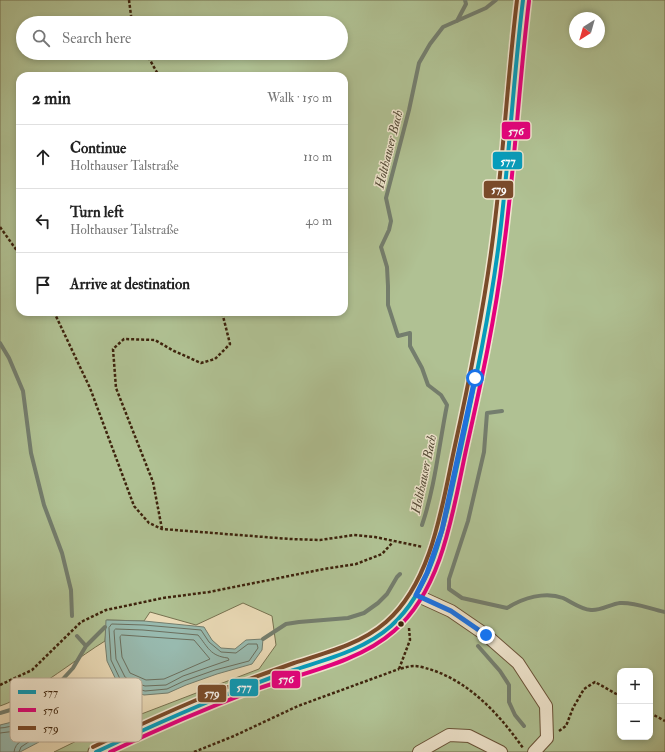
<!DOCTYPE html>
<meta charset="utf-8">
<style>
body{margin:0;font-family:"IM FELL Double Pica",serif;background:#f2f2f2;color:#222}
.controls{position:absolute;right:12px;bottom:12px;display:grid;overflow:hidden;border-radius:8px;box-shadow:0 2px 6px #0003}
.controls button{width:36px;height:36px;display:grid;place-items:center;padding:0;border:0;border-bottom:1px solid #e0e0e0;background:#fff;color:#222;font:20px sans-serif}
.compass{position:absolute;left:569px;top:12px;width:36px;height:36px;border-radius:50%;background:#fff;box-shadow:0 2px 6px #0003;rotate:217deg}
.stop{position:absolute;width:12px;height:12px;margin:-9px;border:3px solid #1a73e8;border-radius:50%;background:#fff}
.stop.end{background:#1a73e8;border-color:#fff;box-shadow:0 1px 4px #0008}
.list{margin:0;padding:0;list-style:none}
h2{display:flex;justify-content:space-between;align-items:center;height:52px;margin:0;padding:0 16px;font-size:17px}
h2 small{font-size:13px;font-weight:400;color:#767676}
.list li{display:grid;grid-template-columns:26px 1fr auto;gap:12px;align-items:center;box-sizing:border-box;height:64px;padding:0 16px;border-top:1px solid #e0e0e0}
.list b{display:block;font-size:15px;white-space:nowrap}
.list p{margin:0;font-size:13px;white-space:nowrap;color:#767676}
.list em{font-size:13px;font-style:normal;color:#767676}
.icon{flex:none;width:22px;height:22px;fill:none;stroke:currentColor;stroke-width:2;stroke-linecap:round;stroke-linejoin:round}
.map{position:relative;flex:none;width:665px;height:752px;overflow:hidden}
.search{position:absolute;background:#fff;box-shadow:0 2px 6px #0003;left:16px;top:16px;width:332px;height:44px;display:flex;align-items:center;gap:10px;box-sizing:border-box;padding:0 14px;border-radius:22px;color:#767676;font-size:15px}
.panel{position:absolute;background:#fff;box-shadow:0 2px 6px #0003;left:16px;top:72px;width:332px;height:244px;border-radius:12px}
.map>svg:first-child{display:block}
.green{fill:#b0c193;stroke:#777250;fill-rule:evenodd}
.water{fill:#98baaf;stroke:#747e6e}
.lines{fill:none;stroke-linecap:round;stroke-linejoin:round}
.shore{stroke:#6b6f5e;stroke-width:1}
.stream{stroke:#747e6e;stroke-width:4}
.minor-casing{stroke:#695237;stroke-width:14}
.tertiary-casing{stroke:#695237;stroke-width:17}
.path{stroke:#3e240d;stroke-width:2.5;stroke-dasharray:3 2;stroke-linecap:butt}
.minor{stroke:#f1e7d0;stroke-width:12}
.tertiary{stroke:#f1e7d0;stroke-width:15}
.bus-1-casing{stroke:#f1e7d0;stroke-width:7}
.bus-2-casing{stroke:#f1e7d0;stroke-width:7}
.bus-3-casing{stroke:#f1e7d0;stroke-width:7}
.bus-1{stroke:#069cbb;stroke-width:4}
.bus-2{stroke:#e5007d;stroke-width:4}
.bus-3{stroke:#7a4b2a;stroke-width:4}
.route{stroke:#1a73e8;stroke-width:5}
.bus-dot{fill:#3e240d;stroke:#f1e7d0;stroke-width:1.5}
.labels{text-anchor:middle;stroke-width:3;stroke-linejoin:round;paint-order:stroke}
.water-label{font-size:13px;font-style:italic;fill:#544a36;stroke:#f1e7d0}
.key{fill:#f1e7d0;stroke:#bbac96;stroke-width:1}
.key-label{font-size:11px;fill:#3e240d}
.line-badge{stroke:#f1e7d0;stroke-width:1.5}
.badge-label{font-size:11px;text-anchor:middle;font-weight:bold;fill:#fff}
</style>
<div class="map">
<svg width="665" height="752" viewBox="0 0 665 752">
<rect width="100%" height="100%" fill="#eadab6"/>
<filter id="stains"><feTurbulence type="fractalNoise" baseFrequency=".005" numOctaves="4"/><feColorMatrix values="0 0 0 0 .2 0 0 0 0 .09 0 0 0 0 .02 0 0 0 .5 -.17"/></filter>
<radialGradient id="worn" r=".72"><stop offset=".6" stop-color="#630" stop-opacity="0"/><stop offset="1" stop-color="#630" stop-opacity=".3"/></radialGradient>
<!-- green -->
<path class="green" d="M0 0H665V752H54L97 731 259 669 276 645 272 616 243 603 196 625 150 612 144 621 107 620 105 641C79 657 55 677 28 692 19 697 10 703 0 706ZM575 18H599V42H575ZM23 23H341V53H23ZM20 76H344V312H20ZM620 671H650V737H620Z"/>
<!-- water -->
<path class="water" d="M106 620 144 621 204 627 212 640 221 648 235 649 246 640 263 639 262 650 252 664 217 674 186 685 168 693 144 695 127 689 118 684 107 661 105 641Z
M32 717 39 718 43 727 44 737 39 742 20 752H0V725Z"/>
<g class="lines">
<!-- shore -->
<path class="shore" d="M112 624 144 625 201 630 209 642 221 652 236 653 248 644H257L258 648 249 661 215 670 184 681 167 689 145 691 128 686 121 681 111 660 109 628Z
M116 629 143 630 198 635C208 647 210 656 228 658L229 660 183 676 166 685 145 686 131 681 125 677 116 659 114 631Z
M122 635 194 640 210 659 164 679 146 680 130 673 122 657 120 637Z
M0 728C11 728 28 719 37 722L39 728V735L21 747 19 752
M0 733 16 731 31 726 33 727 34 733C26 739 15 741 14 752"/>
<!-- stream -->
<path class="stream" d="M457 21 466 4 465 0
M0 343 9 358 23 391 31 453 44 505 62 553 71 590 72 616
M502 411 487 413 484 452 468 521 449 579V589L462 598 507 608C523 598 545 591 563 598 572 602 580 609 591 610 600 611 611 604 620 603 635 602 650 609 665 612
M422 525C435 487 439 445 447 405L441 395 428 385 422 368 410 346V333L398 336 388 305V286L387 267 381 247 389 230 391 221 386 198 409 110 419 63 430 44 443 27 486 8 496 0
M77 636 86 646
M263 639 286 624 299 622 348 618 364 613 378 603 387 594 397 577 400 574
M478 646 500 671 509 685V702L515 715 524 726
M0 713 17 708 62 680 73 668 86 646 105 627"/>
<!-- minor casing -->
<g class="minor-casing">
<path id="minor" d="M416 595 451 611 486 635 518 663 546 706 547 738 534 752
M419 752 449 735 469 736 501 752"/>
</g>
<!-- tertiary casing -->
<g class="tertiary-casing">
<path id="tertiary" d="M96 752C133 735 169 716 207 702 231 692 256 683 281 674 323 660 372 650 402 615 428 585 438 544 448 507 464 431 483 355 494 278 508 186 510 92 523 0"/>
</g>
<!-- path -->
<path class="path" d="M129 0 132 23
M146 53 159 76
M0 227 20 255
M54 312 90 388 134 506 149 523 162 529 290 539 320 540 354 535 375 537 423 547
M162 529 153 482 116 388 113 349 124 339 155 340 174 351 201 363 215 359 230 344 222 312
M409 628 410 640 399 669C404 668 409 666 414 666 419 666 425 668 429 669 469 681 500 715 523 748
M0 685 32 670 81 622 106 610 163 598 209 592 324 569 356 564 382 554 393 542
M650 713 665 721
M559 731 566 726 573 708 584 689 595 682 620 696
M194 752 234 736 298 706 399 669"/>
<!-- minor -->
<use href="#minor" class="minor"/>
<!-- tertiary -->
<use href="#tertiary" class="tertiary"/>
<!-- bus-1 casing -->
<g class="bus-1-casing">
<path id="bus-1" d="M96 752C145 729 193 707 243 688 260 682 277 675 294 670 327 659 364 650 391 626 437 585 447 510 460 453 475 383 490 313 499 242 509 162 513 81 523 0"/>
</g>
<!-- bus-2 casing -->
<g class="bus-2-casing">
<path id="bus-2" d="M110 752C158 729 207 708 257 689 301 673 358 663 394 631 443 589 453 510 466 450 481 383 496 315 504 246 515 165 519 82 529 1"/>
</g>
<!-- bus-3 casing -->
<g class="bus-3-casing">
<path id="bus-3" d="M93 747C143 723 193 700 244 681 261 675 277 669 294 663 326 653 361 644 386 622 432 582 442 506 454 450 469 382 483 314 492 245 503 164 507 82 517 0"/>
</g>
<!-- bus-1 -->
<use href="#bus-1" class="bus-1"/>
<!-- bus-2 -->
<use href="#bus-2" class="bus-2"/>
<!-- bus-3 -->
<use href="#bus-3" class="bus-3"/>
</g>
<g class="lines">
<!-- route -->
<path class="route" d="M475 378 442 530 427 573 416 595 451 611 486 635"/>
</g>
<!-- markers -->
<circle class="bus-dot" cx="401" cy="624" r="3.5"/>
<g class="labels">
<!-- water labels -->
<g class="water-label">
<text transform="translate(388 149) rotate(-76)" y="5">Holthauser Bach</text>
<text transform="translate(423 474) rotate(-78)" y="5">Holthauser Bach</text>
</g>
</g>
<!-- legend -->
<rect x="10" y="678" width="132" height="64" rx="6" class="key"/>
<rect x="18" y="690" width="18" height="4" fill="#069cbb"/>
<rect x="18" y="708" width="18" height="4" fill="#e5007d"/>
<rect x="18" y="726" width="18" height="4" fill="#7a4b2a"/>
<g class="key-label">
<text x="43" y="696">577</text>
<text x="43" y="714">576</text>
<text x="43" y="732">579</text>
</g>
<g class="line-badge">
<rect x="501" y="121" width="30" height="19" rx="4" fill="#e5007d"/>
<rect x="492" y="151" width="31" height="19" rx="4" fill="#069cbb"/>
<rect x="483" y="180" width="31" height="19" rx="4" fill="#7a4b2a"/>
<rect x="271" y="670" width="30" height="19" rx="4" fill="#e5007d"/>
<rect x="229" y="678" width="30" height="19" rx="4" fill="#069cbb"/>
<rect x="197" y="684" width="30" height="19" rx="4" fill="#7a4b2a"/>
</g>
<g class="badge-label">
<text x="516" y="135">576</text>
<text x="508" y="165">577</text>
<text x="499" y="193">579</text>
<text x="286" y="683">576</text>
<text x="244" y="691">577</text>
<text x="212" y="697">579</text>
</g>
<rect width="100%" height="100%" filter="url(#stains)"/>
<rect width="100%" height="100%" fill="url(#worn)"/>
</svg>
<div class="controls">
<button>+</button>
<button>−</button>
</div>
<svg class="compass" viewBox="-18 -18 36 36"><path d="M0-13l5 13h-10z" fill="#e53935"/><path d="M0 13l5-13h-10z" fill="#767676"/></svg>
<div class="stop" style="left:475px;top:378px"></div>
<div class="stop end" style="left:486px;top:635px"></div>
<div class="search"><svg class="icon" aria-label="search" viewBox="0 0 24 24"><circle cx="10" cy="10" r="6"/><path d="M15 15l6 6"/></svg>Search here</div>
<section class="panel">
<h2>2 min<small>Walk · 150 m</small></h2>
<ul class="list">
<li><svg class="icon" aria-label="ahead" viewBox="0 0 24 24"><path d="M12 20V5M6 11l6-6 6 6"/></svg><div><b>Continue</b><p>Holthauser Talstraße</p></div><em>110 m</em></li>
<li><svg class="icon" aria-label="left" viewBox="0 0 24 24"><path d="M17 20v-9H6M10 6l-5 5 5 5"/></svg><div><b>Turn left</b><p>Holthauser Talstraße</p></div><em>40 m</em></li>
<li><svg class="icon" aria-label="arrive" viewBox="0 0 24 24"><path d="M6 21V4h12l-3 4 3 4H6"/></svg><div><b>Arrive at destination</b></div></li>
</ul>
</section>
</div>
